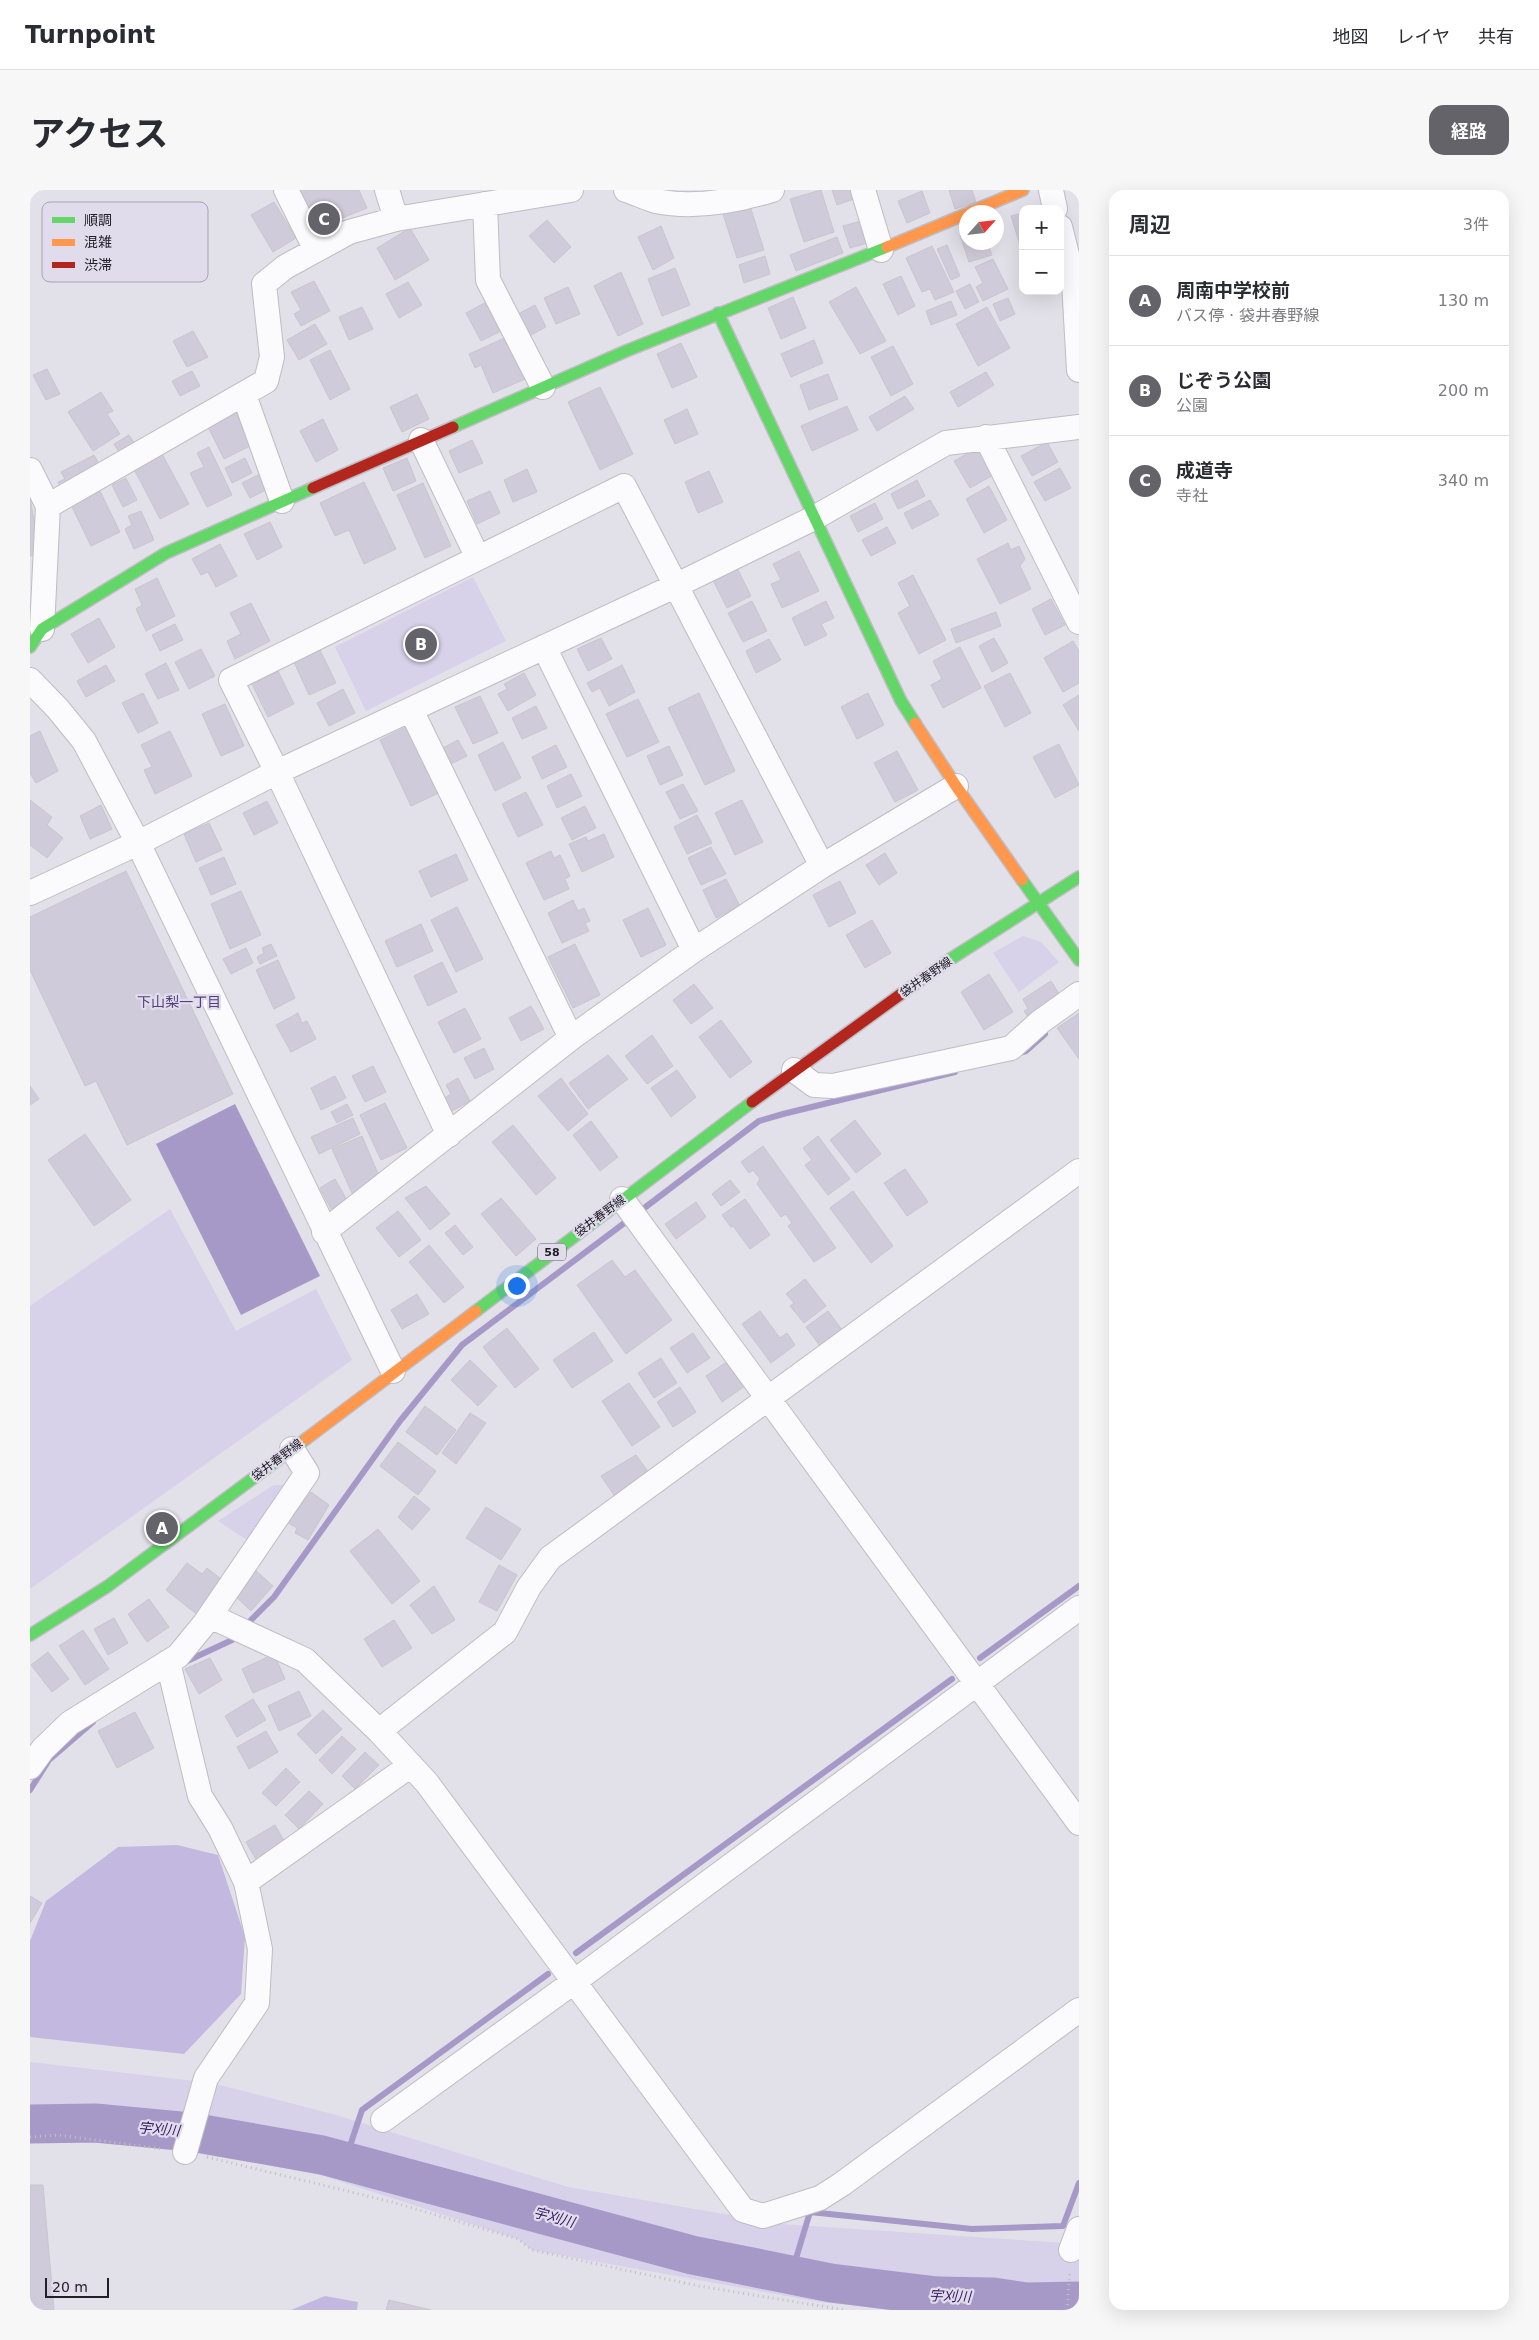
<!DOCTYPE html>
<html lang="ja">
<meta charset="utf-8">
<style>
body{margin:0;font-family:"DejaVu Sans","Noto Sans JP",sans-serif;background:#f7f7f7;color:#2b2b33}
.controls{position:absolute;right:15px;top:15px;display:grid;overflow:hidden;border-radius:10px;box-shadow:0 5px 20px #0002}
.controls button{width:45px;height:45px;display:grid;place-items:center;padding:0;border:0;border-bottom:1px solid #e1e1e2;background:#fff;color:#2b2b33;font:25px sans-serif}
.compass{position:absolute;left:929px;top:15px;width:45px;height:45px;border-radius:50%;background:#fff;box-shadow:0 5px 20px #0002;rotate:63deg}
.scale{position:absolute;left:15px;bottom:12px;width:64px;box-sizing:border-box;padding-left:5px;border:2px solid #212026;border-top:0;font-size:14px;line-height:18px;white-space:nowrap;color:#212026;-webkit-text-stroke:4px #e0dcec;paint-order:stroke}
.you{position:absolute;left:486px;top:1095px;width:18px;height:18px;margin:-12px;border:4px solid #fff;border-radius:50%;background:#1a73e8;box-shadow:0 0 0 8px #1a73e833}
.badge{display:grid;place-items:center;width:32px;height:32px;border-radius:50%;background:#65636a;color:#fff;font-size:16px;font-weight:700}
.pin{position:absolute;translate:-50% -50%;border:2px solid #fff;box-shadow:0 1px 5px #0006}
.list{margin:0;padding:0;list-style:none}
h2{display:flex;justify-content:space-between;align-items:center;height:65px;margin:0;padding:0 20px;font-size:21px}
h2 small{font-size:16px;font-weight:400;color:#7c7c81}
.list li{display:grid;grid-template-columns:32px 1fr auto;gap:15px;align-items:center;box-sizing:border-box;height:90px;padding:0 20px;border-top:1px solid #e1e1e2}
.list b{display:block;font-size:19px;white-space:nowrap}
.list p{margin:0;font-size:16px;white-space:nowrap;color:#7c7c81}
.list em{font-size:16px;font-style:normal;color:#7c7c81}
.map{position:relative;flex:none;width:1049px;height:2120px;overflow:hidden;border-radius:15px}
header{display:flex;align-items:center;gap:30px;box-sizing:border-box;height:70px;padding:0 25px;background:#fff;border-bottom:1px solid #e1e1e2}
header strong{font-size:24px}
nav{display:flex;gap:28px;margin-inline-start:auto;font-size:18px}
.intro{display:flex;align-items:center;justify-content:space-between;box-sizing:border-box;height:120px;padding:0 30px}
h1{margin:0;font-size:35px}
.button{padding:12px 22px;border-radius:15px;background:#65636a;color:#fff;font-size:18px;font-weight:700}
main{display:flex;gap:30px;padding:0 30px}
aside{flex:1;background:#fff;border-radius:15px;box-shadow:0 5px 20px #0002}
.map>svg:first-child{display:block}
.green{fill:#d7d1ea}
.forest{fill:#c3b8df}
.water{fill:#a699c7}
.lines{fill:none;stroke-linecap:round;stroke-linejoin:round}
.stream{stroke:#a699c7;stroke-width:6}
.river{stroke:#a699c7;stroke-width:39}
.building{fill:#cfcbda;stroke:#c7c6cc}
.street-casing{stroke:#bebdc3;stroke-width:26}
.fast-casing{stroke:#bebdc3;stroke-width:14}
.slow-casing{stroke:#bebdc3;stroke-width:14}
.jam-casing{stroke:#bebdc3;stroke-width:14}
.path{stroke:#c1bfc2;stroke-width:3;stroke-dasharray:1 4;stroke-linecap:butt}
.street{stroke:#fbfafc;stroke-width:24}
.fast{stroke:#63d668;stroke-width:11}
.slow{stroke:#ff974d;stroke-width:11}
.jam{stroke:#b3261e;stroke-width:11}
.labels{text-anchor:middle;stroke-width:4.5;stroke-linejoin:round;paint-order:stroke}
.shield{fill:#e0dcec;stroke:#5a5861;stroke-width:1}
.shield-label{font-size:11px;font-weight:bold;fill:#212026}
.street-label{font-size:12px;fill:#212026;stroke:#e0dcec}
.neighbourhood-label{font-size:14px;fill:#533f7c;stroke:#e0dcec}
.water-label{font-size:14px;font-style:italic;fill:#371862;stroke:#e0dcec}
.key{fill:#e0dcec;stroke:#a7a4b1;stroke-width:1}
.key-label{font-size:14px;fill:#212026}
</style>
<header>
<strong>Turnpoint</strong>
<nav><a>地図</a><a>レイヤ</a><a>共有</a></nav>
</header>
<div class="intro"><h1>アクセス</h1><a class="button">経路</a></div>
<main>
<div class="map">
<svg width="1049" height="2120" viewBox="0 0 1049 2120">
<rect width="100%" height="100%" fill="#e2e0e8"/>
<!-- green -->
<path class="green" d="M443 387 476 451 336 521 305 457Z
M993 746 1011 752 1029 772 989 802 963 763Z
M140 1019 206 1141 286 1099 322 1170 0 1399V1116Z
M244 1295H260L222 1353 188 1331Z
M0 1872 182 1893 306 1925 538 1997 751 2034 1049 2054V2120H860L791 2112 502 2060 488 2049 294 1986 180 1963 155 1962 28 1945 0 1947Z"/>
<!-- forest -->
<path class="forest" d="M147 1655 188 1665 215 1747 211 1804 154 1864 0 1847V1751L16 1711 88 1657Z
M295 2106 328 2112 327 2120H261Z"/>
<!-- water -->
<path class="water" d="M205 914 290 1086 211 1125 126 954Z"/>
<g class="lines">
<!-- stream -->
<path class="stream" d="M989 863 996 861 1015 844
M609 1022 729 931 753 924 925 882
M214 1437 244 1407 370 1231 432 1155 601 1028
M950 1468 1049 1396
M155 1472 202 1450 207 1444
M0 1600 19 1570 63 1532
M546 1763 922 1489
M315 1971 332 1920 518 1784
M761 2085 780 2022 942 2039 1033 2036 1049 1993"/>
<!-- river -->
<path class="river" d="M0 1934 65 1933 161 1942 292 1965 662 2065 801 2093 907 2106 963 2107 997 2112 1049 2111"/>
</g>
<!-- building -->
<path class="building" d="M266 0H329L337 18 283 40Z
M791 0 804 42 774 52 760 9Z
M802 0H821L824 9 807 15Z
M919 0H942L946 12 925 19Z
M892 1 900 23 877 33 868 11Z
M244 12 266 48 243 62 221 25Z
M720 16 734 60 707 68 693 24Z
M993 23V54L990 55 981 26Z
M517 30 541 57 524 73 499 46Z
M831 31 838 53 820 58 813 36Z
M631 36 644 68 623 80 608 47Z
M380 38 399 70 365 90 347 58Z
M936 43V52H957L962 65 939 72 930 45Z
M807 47 813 63 766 81 760 65Z
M917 55 930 86 921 90 907 59Z
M902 56 924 102 905 110 900 99 892 102 876 68Z
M735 66 740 84 714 93 709 75Z
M963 69 978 99 953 111 946 97 953 93 945 77Z
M645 78 660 115 632 126 618 89Z
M591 82 613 134 588 146 564 96Z
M871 86 885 116 868 125 853 94Z
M284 91 300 121 271 136 264 124 271 120 261 102Z
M378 92 392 115 369 128 356 104Z
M940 94 949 112 935 119 926 101Z
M538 97 550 124 526 134 514 108Z
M826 97 856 151 830 164 799 112Z
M763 107 776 138 751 149 738 118Z
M978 108 985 124 970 131 963 114Z
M921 111 927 125 901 135 896 121Z
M456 112 471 141 451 151 436 123Z
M505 115 516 137 499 146 488 124Z
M332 117 343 139 319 150 309 127Z
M957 117 980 158 948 176 926 134Z
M285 134 297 154 269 170 257 150Z
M163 141 178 167 157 177 143 151Z
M477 147 495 189 463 203 451 175 445 178 439 164Z
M784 150 793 173 761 187 751 164Z
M651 153 667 187 642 198 627 164Z
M863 156 883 194 861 206 841 167Z
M300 160 320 199 300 210 280 170Z
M17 179 30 204 16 210 3 185Z
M162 181 170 196 150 206 142 191Z
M956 182 964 195 928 217 920 202Z
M798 184 808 209 779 220 770 195Z
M570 197 603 264 570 280 538 212Z
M71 202 83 221 77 224 90 244 63 261 38 222Z
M387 204 399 229 372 242 360 217Z
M875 206 884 219 847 241 839 227Z
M817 216 828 240 782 261 771 236Z
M207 218 224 254 194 269 176 233Z
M657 219 668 244 645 254 634 230Z
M293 229 308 260 286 272 270 241Z
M99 245 106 256 91 265 84 254Z
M442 250 453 273 429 283 419 261Z
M1017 252 1028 272 1002 286 991 266Z
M179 257 202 305 177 317 160 283 174 277 167 263Z
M949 257 965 284 940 298 924 271Z
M132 264 159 314 130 329 104 279Z
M64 265 73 281 33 302 28 292 35 289 31 282Z
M215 268 222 283 202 293 195 278Z
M377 268 386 291 363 301 353 278Z
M1030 278 1041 298 1015 311 1004 292Z
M497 279 507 302 483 312 474 290Z
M679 281 693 312 668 323 655 292Z
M232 283 240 298 220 308 212 293Z
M96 288 107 310 93 317 82 295Z
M887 290 895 306 868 319 861 304Z
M334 292 366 359 334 374 319 340 305 346 290 313Z
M393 293 421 356 395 368 367 305Z
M959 296 977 330 954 343 936 309Z
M70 301 90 342 61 356 41 315Z
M460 301 470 323 447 334 437 311Z
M0 308 10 364 0 366Z
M900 310 909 325 882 339 874 323Z
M845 313 853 329 828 342 820 326Z
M111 321 124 350 104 359 95 339 102 335 98 326Z
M240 332 252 357 227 370 214 344Z
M857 337 866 353 841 366 832 350Z
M978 353 981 360 989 356 995 369 990 376 1001 399 970 414 947 369Z
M190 354 207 386 186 397 178 382 171 385 162 369Z
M769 361 789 401 752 418 741 394 751 390 743 374Z
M706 376 721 406 697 418 682 388Z
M883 385 916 450 889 464 868 423 880 416 868 393Z
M127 388 145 426 116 441 106 419 112 415 105 399Z
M1021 409 1035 435 1015 445 1002 419Z
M722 411 737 441 713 452 698 423Z
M796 411 804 428 791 434 797 445 775 456 762 428Z
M221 413 240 451 205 469 197 451 211 444 200 423Z
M966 422 971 436 926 453 921 439Z
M69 428 85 457 58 473 41 444Z
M145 434 153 450 130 461 122 445Z
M571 448 582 469 558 481 547 459Z
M964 448 978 473 962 482 949 456Z
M739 449 751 470 726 483 716 461Z
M1043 451 1049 461V493L1033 502 1014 468Z
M930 457 951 498 913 518 901 495 912 489 903 471Z
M171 459 185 486 159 499 145 472Z
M290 460 306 493 279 505 264 472Z
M136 473 149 500 128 509 115 484Z
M76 475 85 491 56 507 47 491Z
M592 475 605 502 579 516 570 498 562 502 557 493Z
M248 481 264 514 238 527 222 494Z
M494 483 506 505 478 521 468 504 477 499 474 494Z
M980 483 1001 523 975 537 954 496Z
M313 499 325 523 299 536 287 513Z
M113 503 128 533 108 543 92 513Z
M669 503 705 581 675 595 638 518Z
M838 503 854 535 827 549 811 517Z
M1049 505V541L1033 515Z
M450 506 468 543 443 554 425 517Z
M608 509 629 552 597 567 576 524Z
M195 514 214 556 191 566 172 524Z
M506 516 517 538 492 549 482 528Z
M378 536 409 603 381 616 350 550Z
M10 541 28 581 6 593 0 583V546Z
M140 541 162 586 125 604 114 580 122 577 111 555Z
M428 550 437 566 421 574 413 558Z
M473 552 491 588 465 601 448 565Z
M1029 554 1049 595 1025 608 1003 567Z
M526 555 537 577 512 589 502 567Z
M639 556 653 585 630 595 617 566Z
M867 561 888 600 865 612 844 573Z
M541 584 552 606 527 618 517 596Z
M653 594 668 621 650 629 636 602Z
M496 602 513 635 488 647 472 614Z
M0 610 22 627 17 635 33 648 17 668 0 655Z
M712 610 733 652 705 665 685 623Z
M237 611 248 633 224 645 213 623Z
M71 615 82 639 60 649 50 626Z
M555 616 566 638 542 650 531 628Z
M667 625 682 653 657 664 644 637Z
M179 633 192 660 166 672 154 644Z
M574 644 584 667 552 682 539 654 556 647 558 651Z
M681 657 696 684 671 695 658 668Z
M521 661 524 668 530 665 540 686 535 689 539 699 514 710 496 673Z
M855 663 867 683 849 695 836 675Z
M426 664 438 690 401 707 389 681Z
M194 667 206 694 181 705 169 678Z
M96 681 203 904 97 955 66 891 55 896 0 780V727Z
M696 689 710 716 686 728 673 700Z
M810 691 826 723 799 737 783 705Z
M211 701 231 745 200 759 181 714Z
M543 710 548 721 554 718 560 731 555 733 559 741 532 753 518 723Z
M427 717 453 769 426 782 401 730Z
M618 718 636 755 611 767 593 730Z
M842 730 861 763 835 778 816 745Z
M391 734 403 761 367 777 355 751Z
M241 754 247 766 230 774 227 767 234 763 232 758Z
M545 754 570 805 543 818 518 767Z
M216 758 223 773 201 784 193 769Z
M248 770 265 808 244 819 226 780Z
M412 772 427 802 398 816 384 786Z
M959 784 983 822 954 840 931 802Z
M1021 791 1031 807 1000 830 994 821 998 819 993 809Z
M664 794 683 818 661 834 643 810Z
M501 816 514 839 491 851 479 828Z
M435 818 451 849 424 863 408 832Z
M268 823 272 833 277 831 286 849 261 862 246 835Z
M1049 823V869L1027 838Z
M691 830 722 872 700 888 669 847Z
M622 845 643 876 617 894 595 866Z
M454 858 464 879 445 889 434 868Z
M578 865 598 889 558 919 539 893Z
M343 876 356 902 335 912 322 886Z
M647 880 666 907 641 927 621 898Z
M305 886 316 908 291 920 281 898Z
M428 888 440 911 420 922 413 909 421 904 416 895Z
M531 888 558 924 538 941 508 906Z
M0 896 9 909 0 915Z
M355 913 377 958 351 970 330 925Z
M317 914 323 925 307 933 301 922Z
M323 928 330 944 289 964 281 947Z
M825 930 851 964 826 983 800 950Z
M561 931 588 967 570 981 543 945Z
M483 935 526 988 506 1005 462 952Z
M55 944 101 1010 64 1036 18 970Z
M332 946 349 986 341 989 342 993 323 1005 302 959Z
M788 946 820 989 798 1005 775 975 782 970 773 958Z
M733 956 806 1058 784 1072 758 1036 762 1033 756 1024 751 1027 727 994 730 989 723 980 719 983 711 972Z
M875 979 898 1012 877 1026 854 993Z
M305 989 317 1010 301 1019 290 998Z
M700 990 710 1002 691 1016 682 1004Z
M396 996 420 1024 400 1040 375 1008Z
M823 1001 863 1056 841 1073 800 1018Z
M471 1008 506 1049 486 1066 451 1024Z
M715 1009 740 1045 720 1059 703 1036 701 1037 692 1025Z
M666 1012 676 1027 646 1049 635 1034Z
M368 1021 391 1050 369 1067 346 1038Z
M425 1035 443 1057 433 1065 415 1043Z
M399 1055 434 1097 414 1113 379 1072Z
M582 1070 595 1087 605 1080 642 1130 596 1164 547 1095Z
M775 1089 796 1116 774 1133 760 1116 764 1113 756 1104Z
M387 1104 399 1124 372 1139 361 1120Z
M730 1121 750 1148 757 1143 765 1155 741 1173 712 1134Z
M798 1121 812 1140 790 1156 776 1137Z
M477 1138 509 1179 485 1198 453 1157Z
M564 1142 583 1171 542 1198 523 1170Z
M663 1143 680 1168 657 1183 640 1158Z
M631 1168 647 1193 624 1208 608 1183Z
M440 1170 467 1196 448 1216 421 1190Z
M698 1171 715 1196 692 1212 676 1186Z
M599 1193 630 1237 602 1256 572 1211Z
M650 1197 666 1222 643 1237 627 1212Z
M395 1216 426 1240 407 1265 376 1242Z
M440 1223 456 1233 426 1274 412 1263Z
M368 1252 406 1281 388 1305 350 1276Z
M606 1265 619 1283 586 1308 571 1286Z
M281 1302 299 1315 278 1350 265 1343 267 1338 258 1333Z
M384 1306 400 1319 382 1340 368 1327Z
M456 1317 491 1339 471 1370 436 1348Z
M348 1339 390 1391 362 1414 320 1361Z
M157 1373 172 1384 177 1378 195 1392 169 1426 136 1400Z
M469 1375 487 1385 467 1421 449 1412Z
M224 1379 243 1396 221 1421 203 1404Z
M404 1396 425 1430 402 1444 380 1415Z
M119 1409 139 1437 117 1452 98 1424Z
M84 1428 98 1453 78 1465 64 1439Z
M364 1430 382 1458 352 1477 334 1449Z
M53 1440 79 1479 55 1495 29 1456Z
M18 1462 39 1489 22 1502 1 1475Z
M244 1464 255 1489 223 1503 212 1479Z
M180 1468 192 1490 169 1504 155 1479Z
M269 1501 281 1526 249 1541 238 1516Z
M223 1509 236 1530 207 1547 195 1526Z
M293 1520 312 1539 286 1564 267 1544Z
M105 1522 124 1558 87 1578 68 1541Z
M236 1541 248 1562 219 1579 207 1557Z
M312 1546 326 1559 302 1584 289 1570Z
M335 1562 349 1575 325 1599 312 1586Z
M256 1578 270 1592 246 1616 232 1603Z
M279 1601 293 1614 269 1639 255 1625Z
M245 1635 257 1656 228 1673 216 1652Z
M0 1706 12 1713 0 1733Z
M0 1995H13L24 2120H0Z
M359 2110 401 2120H356Z"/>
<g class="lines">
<!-- street casing -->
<g class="street-casing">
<path id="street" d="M256 0 286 60
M357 0 366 29
M596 0C606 3 616 8 626 11 664 19 706 11 742 0
M833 0 851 60
M1021 0 1025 19
M455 14 458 90 513 197
M1030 37 1044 92 1049 180
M214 205 252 311
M956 247 1049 432
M391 250 448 368
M0 280 18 316 12 439
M18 316 236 191 242 167 234 94 255 77 319 42 366 29 541 0
M514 457 664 760
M0 490 28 519 54 551 108 653 363 1181
M381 520 541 848
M0 703 108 653 247 582 645 396 784 328 916 253 1049 237
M764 880 784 895 803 896 981 858 1010 832 1049 804
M419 945 247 582 201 490 594 296 792 676
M592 1009 1049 1633
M294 1042 541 848 664 760 792 676 926 596
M180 1426 275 1470 349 1541 397 1593 713 2020 733 2026 790 2008 812 1994 1049 1820
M138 1472 170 1606 190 1638 216 1692 230 1759 227 1813 176 1888 155 1962
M349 1541 475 1442 499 1397 520 1368 1049 981
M0 1577 13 1559 40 1533 148 1466 175 1433 277 1283 262 1259
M216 1692 381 1575
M353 1930 545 1791 1049 1418
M1041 2060 1049 2039"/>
</g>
<!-- fast casing -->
<g class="fast-casing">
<path id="fast" d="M688 123 871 511 885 533
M423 237 596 161 857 57
M0 457 12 439 136 363 283 298
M992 690 1049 770
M871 804 919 770 1049 687
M446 1121 722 912
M0 1445 78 1396 276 1249"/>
</g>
<!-- slow casing -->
<g class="slow-casing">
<path id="slow" d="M940 22 993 0
M857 57 936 24
M885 533 926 596 992 690
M276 1249 446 1121"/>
</g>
<!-- jam casing -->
<g class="jam-casing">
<path id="jam" d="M283 298 423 237
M722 912 871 804"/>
</g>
<!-- path -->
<path class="path" d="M0 1947 28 1945 133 1959
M177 1967 362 2012 488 2049 502 2060 669 2096 815 2120
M1037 2120 1040 2080"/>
<!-- street -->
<use href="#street" class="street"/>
<!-- fast -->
<use href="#fast" class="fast"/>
<!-- slow -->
<use href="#slow" class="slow"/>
<!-- jam -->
<use href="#jam" class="jam"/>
</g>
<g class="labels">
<!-- shield labels -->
<rect class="shield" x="508" y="1053.5" width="28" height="17" rx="4"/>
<g class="shield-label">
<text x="522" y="1066">58</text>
</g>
<!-- street labels -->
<g class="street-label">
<text transform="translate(896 787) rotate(-35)" y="4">袋井春野線</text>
<text transform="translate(570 1026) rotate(-37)" y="4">袋井春野線</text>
<text transform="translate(247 1270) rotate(-37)" y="4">袋井春野線</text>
</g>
<!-- neighbourhood labels -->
<g class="neighbourhood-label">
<text x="149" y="817">下山梨一丁目</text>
</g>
<!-- water labels -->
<g class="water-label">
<text transform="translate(129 1939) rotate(5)" y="5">宇刈川</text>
<text transform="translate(524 2027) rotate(15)" y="5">宇刈川</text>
<text transform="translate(920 2106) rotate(2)" y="5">宇刈川</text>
</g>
</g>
<!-- legend -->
<rect x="12" y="12" width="166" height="80" rx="8" class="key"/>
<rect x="22" y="27" width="23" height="6" fill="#63d668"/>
<rect x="22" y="49" width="23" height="7" fill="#ff974d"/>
<rect x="22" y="72" width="23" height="6" fill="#b3261e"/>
<g class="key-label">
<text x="54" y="35">順調</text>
<text x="54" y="57">混雑</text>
<text x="54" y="80">渋滞</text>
</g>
</svg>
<div class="controls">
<button>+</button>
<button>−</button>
</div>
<svg class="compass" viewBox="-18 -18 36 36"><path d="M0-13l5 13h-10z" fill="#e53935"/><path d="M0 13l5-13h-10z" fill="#7c7c81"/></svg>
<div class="scale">20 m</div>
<div class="you"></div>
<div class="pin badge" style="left:132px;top:1338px">A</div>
<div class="pin badge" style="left:391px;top:454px">B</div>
<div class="pin badge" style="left:294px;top:29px">C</div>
</div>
<aside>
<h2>周辺<small>3件</small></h2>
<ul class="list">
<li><span class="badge">A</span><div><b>周南中学校前</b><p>バス停 · 袋井春野線</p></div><em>130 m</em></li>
<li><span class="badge">B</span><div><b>じぞう公園</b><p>公園</p></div><em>200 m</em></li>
<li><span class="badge">C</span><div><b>成道寺</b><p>寺社</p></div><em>340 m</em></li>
</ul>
</aside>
</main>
